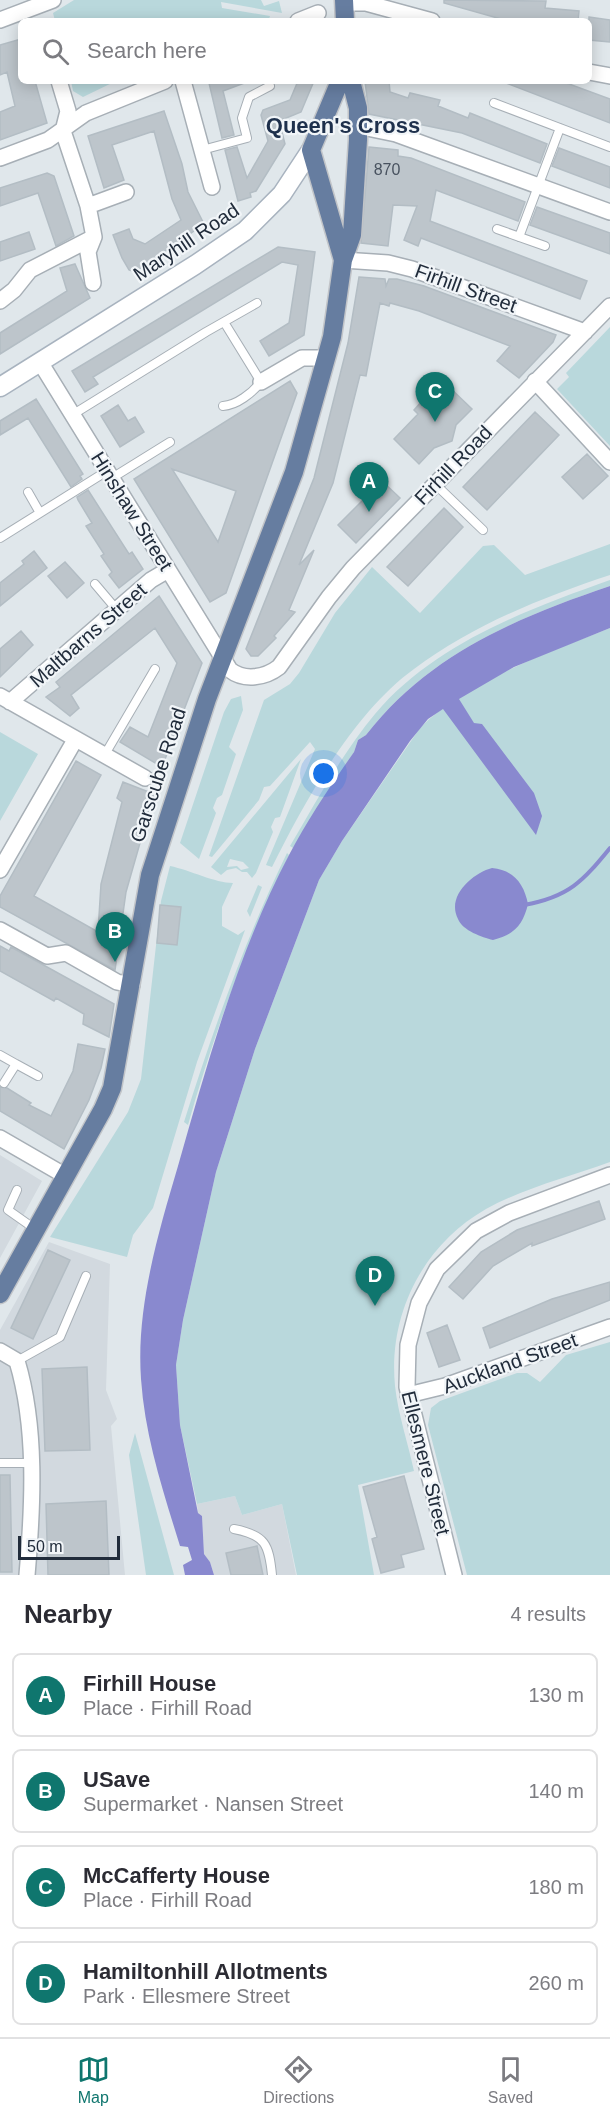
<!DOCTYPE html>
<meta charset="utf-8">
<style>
body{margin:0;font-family:Arial,sans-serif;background:#f2f2f3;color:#2b2b33}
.scale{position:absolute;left:18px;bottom:15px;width:102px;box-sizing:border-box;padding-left:6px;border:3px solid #212c3b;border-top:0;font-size:16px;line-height:21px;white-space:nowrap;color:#212c3b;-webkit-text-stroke:4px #f1f5f8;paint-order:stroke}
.you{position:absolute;left:324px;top:774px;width:21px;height:21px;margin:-15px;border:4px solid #fff;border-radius:50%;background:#1a73e8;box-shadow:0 0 0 9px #1a73e833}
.badge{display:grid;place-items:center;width:39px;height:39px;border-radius:50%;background:#0f766e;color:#fff;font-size:20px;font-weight:700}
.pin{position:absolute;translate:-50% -50px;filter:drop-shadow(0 2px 3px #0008)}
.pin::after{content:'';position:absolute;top:32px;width:21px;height:18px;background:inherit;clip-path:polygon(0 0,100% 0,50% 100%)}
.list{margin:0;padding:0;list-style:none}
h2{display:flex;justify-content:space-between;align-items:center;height:78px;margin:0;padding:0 24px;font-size:26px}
h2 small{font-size:20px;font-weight:400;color:#7c7c81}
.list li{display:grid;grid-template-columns:39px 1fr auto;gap:18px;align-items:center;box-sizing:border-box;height:84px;margin:0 12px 12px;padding:0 12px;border:2px solid #e1e1e2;border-radius:9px}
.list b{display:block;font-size:22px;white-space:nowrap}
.list p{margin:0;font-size:20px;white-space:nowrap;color:#7c7c81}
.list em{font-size:20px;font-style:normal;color:#7c7c81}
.icon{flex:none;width:33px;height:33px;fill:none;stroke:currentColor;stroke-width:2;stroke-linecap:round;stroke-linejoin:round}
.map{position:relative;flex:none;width:610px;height:1575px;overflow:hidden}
.search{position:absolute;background:#fff;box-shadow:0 3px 15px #0003;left:18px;right:18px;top:18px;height:66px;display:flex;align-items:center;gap:15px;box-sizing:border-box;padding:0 21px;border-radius:9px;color:#7c7c81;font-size:22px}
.sheet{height:462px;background:#fff}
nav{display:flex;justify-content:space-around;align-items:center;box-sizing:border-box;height:84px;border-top:2px solid #e1e1e2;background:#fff;font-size:16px;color:#7c7c81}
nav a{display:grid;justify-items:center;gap:3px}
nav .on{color:#0f766e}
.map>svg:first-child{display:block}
.built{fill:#d2d9df}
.green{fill:#b9d8dc;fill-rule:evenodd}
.water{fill:#8989cf}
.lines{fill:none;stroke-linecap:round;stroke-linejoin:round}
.stream{stroke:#8989cf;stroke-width:4}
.building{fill:#bdc5cb;stroke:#b3bdc4;stroke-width:1.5;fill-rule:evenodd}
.lane-casing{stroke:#a7afb6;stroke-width:10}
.street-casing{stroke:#a7afb6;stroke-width:18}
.secondary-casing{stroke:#a8b3bf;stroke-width:21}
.primary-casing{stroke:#c1c4c8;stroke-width:21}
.lane{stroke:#fff;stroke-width:8}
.street{stroke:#fff;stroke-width:15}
.secondary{stroke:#fff;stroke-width:18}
.primary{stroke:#667da0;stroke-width:18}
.labels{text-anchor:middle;stroke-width:4.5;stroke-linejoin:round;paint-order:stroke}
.number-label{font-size:16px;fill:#48525f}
.street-label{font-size:20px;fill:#212c3b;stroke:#f1f5f8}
.quarter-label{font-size:22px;font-weight:bold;fill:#1e304c;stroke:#f1f5f8}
</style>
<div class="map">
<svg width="610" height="1575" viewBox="0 0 610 1575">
<rect width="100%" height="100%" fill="#e0e7eb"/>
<!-- built -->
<path class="built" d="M0 1155 42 1181 0 1258Z
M49 1242 110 1264 106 1390 117 1419 111 1426 125 1575H0V1330Z
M235 1496 242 1515 282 1504 296 1575H214L210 1562 204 1554 202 1516 198 1513 197 1504Z"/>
<!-- green -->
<path class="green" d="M74 0H261L264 6 279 1 282 13 221 2 222 8 270 16 269 19 263 21H55L53 13Z
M71 81H116L83 97 73 91Z
M610 327V446L557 389 569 377 566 373Z
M610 544V575C541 598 473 625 414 669 353 713 305 801 272 867L266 865 315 749 310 742 270 786 264 787 259 800 212 857 209 856 264 700 290 684 299 673 335 613 372 567 420 613 483 546 494 545 525 575Z
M610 580V586C516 618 429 654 366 735L358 740 354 752 293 848 290 846C316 802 341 755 375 714 434 644 526 610 610 580Z
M610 628V1162C569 1177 524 1188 486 1209 423 1245 388 1314 395 1386 398 1414 408 1443 414 1471L358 1485 374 1575H297L282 1504 242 1515 235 1496 197 1504 180 1425 176 1365 183 1320 216 1172 255 1049 319 880 342 841 420 728C466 681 550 652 610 628Z
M241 696 243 710 229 747 236 754 222 795 217 798 213 808 216 813 199 859 180 843 224 712 231 699Z
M0 732 38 754 0 821Z
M301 759 280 817 275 818 271 827 273 832 256 873 252 878 247 872H242L236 868 227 870 221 875 211 867ZM230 859 243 862 249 868 241 870 237 866 227 867Z
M287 853 289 855C248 942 214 1032 188 1125L184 1122C213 1030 245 940 287 853Z
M170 866C190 870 215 883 233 883L222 907V926L238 935 245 930 197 1062 153 1208 133 1235 127 1257 50 1237 128 1112 141 1079 161 901Z
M258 885 262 887 250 917 247 911Z
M610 1342V1575H467L428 1425 431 1408 440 1401 517 1373H527L540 1382 566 1355Z
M135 1433 174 1575H146L129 1455Z"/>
<!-- water -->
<path class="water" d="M610 586V628L514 667 459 699 474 723 482 724 534 793 542 816 536 835 443 709 428 719 410 741 342 841 319 880 255 1049 216 1172 183 1320 176 1365 180 1425 198 1513 202 1516 204 1554 210 1562 214 1575H185L183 1565 192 1560 188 1547 180 1546C163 1491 145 1437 141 1379 136 1307 158 1234 178 1166 208 1061 238 952 289 855 308 819 331 785 354 752L358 740 366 735C429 654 516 618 610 586Z
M492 868C514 870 524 884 528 904 523 925 514 935 493 940 482 937 463 931 458 919 446 896 473 873 492 868Z"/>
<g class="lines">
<!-- stream -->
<path class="stream" d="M524 905C569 897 583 881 610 848"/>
</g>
<!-- building -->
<path class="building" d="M444 0 546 1 545 8 579 11 578 21H508L444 3Z
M589 17 610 20V42L589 40Z
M21 39V81H35L47 123 0 140V112L15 106 7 72 0 75V45Z
M214 81 247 82 223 91 234 135 222 138 209 83Z
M298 81H314L301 112 279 121 285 144 256 191 250 193 251 197 238 201 225 150 237 147 247 178 268 141 261 115 263 110 290 100Z
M365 81H389L390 92 408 98 410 93 440 100 438 106 468 118 470 113 547 144 540 163 462 133 369 114Z
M501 81H561L610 99V123Z
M164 111 182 164 188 192 204 224 135 272 129 270 122 258 113 235 129 229 133 239 145 244 181 220 172 199 154 131 112 145 124 180 104 188 88 136Z
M369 147 398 150V156L411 158 525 202 518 221 436 190 430 221 587 281 580 299 421 238 418 246 404 240 417 206 393 205 388 246 361 243Z
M559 148 610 167V188L552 166Z
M47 173 54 176 74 236 56 246 38 193 0 206V188Z
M537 207 610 233V254L530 225Z
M29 232 35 249 0 261V242Z
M278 247 315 252 304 335 269 356 260 341 289 323 298 265 282 262 93 377 98 384 85 392 72 371Z
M75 264 90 298 0 354V333L67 291 60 268Z
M359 277 385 279 386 286 389 279H397L424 286 556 335 553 342 519 378 497 361 510 346 419 311 390 303 389 306 380 303 366 376 360 375 333 483 299 565 314 550 289 610 295 612 274 636 276 638 258 656H251L246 649 314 478 348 343Z
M290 381 297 393 226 593 210 602 134 479ZM172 469 236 491 218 542Z
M447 385 472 409 456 425 452 441 434 448 419 464 394 439 418 414 414 410 423 400 428 404Z
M36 399 83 474 80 476 82 479 71 487 28 418 0 435V421Z
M118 405 128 421 135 417 144 432 120 447 101 416Z
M535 412 559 435 487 510 463 487Z
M587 454 608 476 583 499 562 477Z
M382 481 400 498 356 543 338 525Z
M88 490 129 554 132 552 143 569 119 588 109 575 112 572 101 556 104 554 86 526 92 523 78 500 77 497Z
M444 508 463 527 408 586 387 567Z
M34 551 47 568 0 606V583L24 564 22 561Z
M65 562 84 583 67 598 48 576Z
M159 596 202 663 162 767 120 742 130 727 148 737 177 663 155 628 71 695 79 708 70 716 46 697 60 687 56 682Z
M21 631 33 645 0 677V649Z
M76 761 101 775 34 896 98 932 101 884 122 802 117 798 123 782 154 794 126 892 115 970 0 907V896Z
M160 905 181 907 177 945 157 943Z
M0 946 9 951 11 947 114 1004 109 1037 83 1024 84 1014 56 998 54 1001 0 971Z
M78 1044 105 1049 101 1068 89 1100 64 1149 0 1111V1087L7 1088 31 1103 29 1105 51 1116 73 1071Z
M599 1201 605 1219 532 1246V1243L493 1266 463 1299 449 1287 481 1252 517 1230Z
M48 1250 70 1260 33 1339 11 1328Z
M610 1282V1300L490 1348 483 1328 552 1299Z
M447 1325 460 1360 439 1367 427 1333Z
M87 1367 90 1450 45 1451 42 1369Z
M0 1475H10L12 1572H0Z
M404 1476 424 1549 401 1555 404 1567 381 1573 372 1539 377 1537 363 1487Z
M106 1501 109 1575H48L46 1504Z
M257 1546 263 1575H231L226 1553Z"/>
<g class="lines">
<!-- lane casing -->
<g class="lane-casing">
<path id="lane" d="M494 103 610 147
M202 150 247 138 242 118 249 97 270 86 268 81
M497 229 545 246
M519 237 560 128
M223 406C237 405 252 393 261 382L224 322
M72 415 206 332 257 303
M112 478 170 442
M435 484 483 530
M28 492 40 513
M0 538 107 471
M95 584 117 610
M104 756 155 669
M0 1055 16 1064 4 1083
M16 1064 38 1076
M17 1190 8 1210 35 1229
M17 1361 60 1337 86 1276
M0 1463H30
M234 1529C265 1535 269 1544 272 1575"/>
</g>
<!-- street casing -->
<g class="street-casing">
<path id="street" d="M344 3H366L432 21
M0 20 53 0
M298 21 318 13
M589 72 610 76
M59 81 68 111 63 131 88 206 94 237 88 252 93 283
M183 81 212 187
M367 128 396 134 610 212
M0 158 48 140 86 113 165 81
M88 206 126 192
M343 260 388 263 412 269 585 332
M0 301 14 290 30 270 94 237
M40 362 230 670C244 681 265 678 279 667L329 597 353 568 610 306
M535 381 610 462
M261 382 302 358H327
M0 696 145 778
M10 702 151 580 168 570
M0 870 75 740
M0 930 47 956 66 953 117 982 132 985
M0 1138 64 1175
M0 1351 17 1361C37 1428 33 1505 27 1575
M408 1395 445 1386 610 1327
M454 1575 407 1387 408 1345 419 1303 437 1269 476 1231 509 1213 610 1175"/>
</g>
<!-- secondary casing -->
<g class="secondary-casing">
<path id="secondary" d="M0 387 195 265 245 231 282 194 311 150"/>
</g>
<!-- primary casing -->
<g class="primary-casing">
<path id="primary" d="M344 0 345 21
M340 81 311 150 343 260
M0 1294 103 1109 112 1088 150 875 207 699 294 472 332 337 343 260 352 235 358 140V108L351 81"/>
</g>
<!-- lane -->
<use href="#lane" class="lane"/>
<!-- street -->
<use href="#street" class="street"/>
<!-- secondary -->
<use href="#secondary" class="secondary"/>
<!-- primary -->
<use href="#primary" class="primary"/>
</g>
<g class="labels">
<!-- number labels -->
<g class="number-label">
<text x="387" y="175">870</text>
</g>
<!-- street labels -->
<g class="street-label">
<text transform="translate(186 242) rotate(-34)" y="7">Maryhill Road</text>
<text transform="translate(466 288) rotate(20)" y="7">Firhill Street</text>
<text transform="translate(453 465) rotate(-46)" y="7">Firhill Road</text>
<text transform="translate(132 511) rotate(58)" y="7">Hinshaw Street</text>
<text transform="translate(88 635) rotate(-41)" y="7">Maltbarns Street</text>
<text transform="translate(158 775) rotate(-72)" y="7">Garscube Road</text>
<text transform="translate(510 1363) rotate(-20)" y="7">Auckland Street</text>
<text transform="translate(426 1463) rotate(76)" y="7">Ellesmere Street</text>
</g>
<!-- quarter labels -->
<g class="quarter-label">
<text x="343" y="133">Queen's Cross</text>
</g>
</g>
</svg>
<div class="scale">50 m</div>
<div class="you"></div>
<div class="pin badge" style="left:369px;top:512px">A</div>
<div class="pin badge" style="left:115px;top:962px">B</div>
<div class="pin badge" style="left:435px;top:422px">C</div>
<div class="pin badge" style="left:375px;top:1306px">D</div>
<div class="search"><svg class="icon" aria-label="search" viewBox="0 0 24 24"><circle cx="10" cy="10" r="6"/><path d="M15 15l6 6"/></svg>Search here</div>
</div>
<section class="sheet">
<h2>Nearby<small>4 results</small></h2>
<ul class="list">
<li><span class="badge">A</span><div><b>Firhill House</b><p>Place · Firhill Road</p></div><em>130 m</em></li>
<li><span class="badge">B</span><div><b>USave</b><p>Supermarket · Nansen Street</p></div><em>140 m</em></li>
<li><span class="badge">C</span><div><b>McCafferty House</b><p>Place · Firhill Road</p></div><em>180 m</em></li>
<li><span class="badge">D</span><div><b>Hamiltonhill Allotments</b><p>Park · Ellesmere Street</p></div><em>260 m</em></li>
</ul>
</section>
<nav>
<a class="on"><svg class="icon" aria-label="map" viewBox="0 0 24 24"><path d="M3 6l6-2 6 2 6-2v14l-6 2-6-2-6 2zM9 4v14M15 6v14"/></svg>Map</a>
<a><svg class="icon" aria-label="directions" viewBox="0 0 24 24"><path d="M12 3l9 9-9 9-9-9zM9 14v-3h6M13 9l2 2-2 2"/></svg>Directions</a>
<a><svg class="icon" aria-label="saved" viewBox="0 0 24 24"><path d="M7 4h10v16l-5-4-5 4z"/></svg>Saved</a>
</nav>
